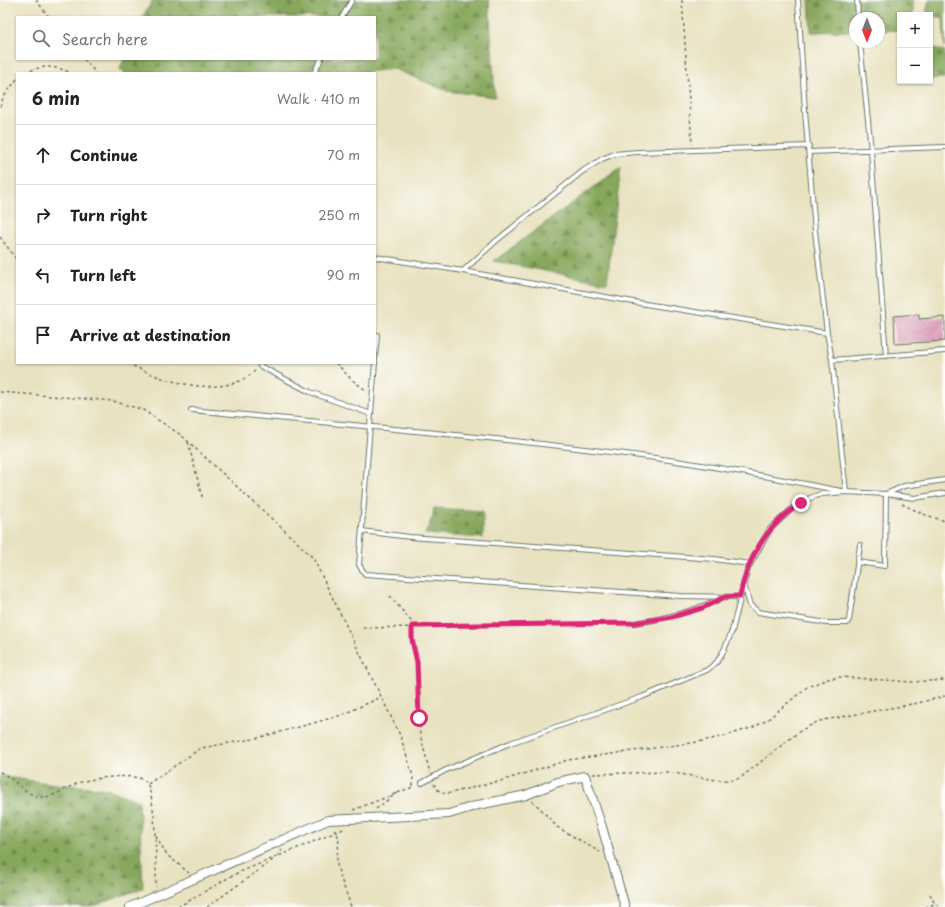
<!DOCTYPE html>
<meta charset="utf-8">
<style>
body{margin:0;font-family:"Playpen Sans",sans-serif;background:#f6f6f6;color:#222}
.controls{position:absolute;right:12px;top:12px;display:grid;overflow:hidden;border-radius:0px;box-shadow:0 1px 3px #0004}
.controls button{width:36px;height:36px;display:grid;place-items:center;padding:0;border:0;border-bottom:1px solid #e0e0e0;background:#fff;color:#222;font:20px sans-serif}
.compass{position:absolute;left:849px;top:12px;width:36px;height:36px;border-radius:50%;background:#fff;box-shadow:0 1px 3px #0004;rotate:180deg}
.stop{position:absolute;width:12px;height:12px;margin:-9px;border:3px solid #db2777;border-radius:50%;background:#fff}
.stop.end{background:#db2777;border-color:#fff;box-shadow:0 1px 4px #0008}
.list{margin:0;padding:0;list-style:none}
h2{display:flex;justify-content:space-between;align-items:center;height:52px;margin:0;padding:0 16px;font-size:17px}
h2 small{font-size:13px;font-weight:400;color:#767676}
.list li{display:grid;grid-template-columns:26px 1fr auto;gap:12px;align-items:center;box-sizing:border-box;height:60px;padding:0 16px;border-top:1px solid #e0e0e0}
.list b{display:block;font-size:15px;white-space:nowrap}
.list em{font-size:13px;font-style:normal;color:#767676}
.icon{flex:none;width:22px;height:22px;fill:none;stroke:currentColor;stroke-width:2;stroke-linecap:round;stroke-linejoin:round}
.map{position:relative;flex:none;width:945px;height:907px;overflow:hidden}
.search{position:absolute;background:#fff;box-shadow:0 1px 3px #0004;left:16px;top:16px;width:360px;height:44px;display:flex;align-items:center;gap:10px;box-sizing:border-box;padding:0 14px;border-radius:0px;color:#767676;font-size:15px}
.panel{position:absolute;background:#fff;box-shadow:0 1px 3px #0004;left:16px;top:72px;width:360px;height:292px;border-radius:0px}
.map>svg:first-child{display:block}
.forest{fill:url(#forest-firs);stroke:#527248}
.building{fill:url(#building-hatch)}
.lines{fill:none;stroke-linecap:round;stroke-linejoin:round}
.lane-casing{stroke:#667765;stroke-width:6}
.street-casing{stroke:#667765;stroke-width:10}
.path{stroke:#667765;stroke-width:1.5;stroke-dasharray:3 3;stroke-linecap:butt}
.lane{stroke:#fff;stroke-width:4}
.street{stroke:#fff;stroke-width:8}
.route{stroke:#db2777;stroke-width:5}
</style>
<div class="map">
<svg width="945" height="907" viewBox="0 0 945 907">
<defs>
<pattern id="forest-firs" width="22" height="20" patternUnits="userSpaceOnUse"><rect width="22" height="20" fill="#86a75b"/><path d="M5 1l3.5 6h-7zM16 11l3.5 6h-7z" fill="#6d894c"/></pattern>
<pattern id="building-hatch" width="6" height="6" patternUnits="userSpaceOnUse"><rect width="6" height="6" fill="#e2aac3"/><path d="M-1 1l2-2M0 6l6-6M5 7l2-2" fill="none" stroke="#b78c9f"/></pattern>
</defs>
<rect width="100%" height="100%" fill="#fdfcf7"/>
<filter id="ink" filterUnits="userSpaceOnUse"><feTurbulence type="fractalNoise" baseFrequency=".025" numOctaves="2"/><feDisplacementMap in="SourceGraphic" scale="8" xChannelSelector="R" yChannelSelector="G"/><feConvolveMatrix kernelMatrix="1 2 1 2 8 2 1 2 1" color-interpolation-filters="sRGB"/></filter>
<filter id="wash" filterUnits="userSpaceOnUse"><feTurbulence type="fractalNoise" baseFrequency=".012" numOctaves="4" result="noise"/><feDisplacementMap in="SourceGraphic" scale="16" xChannelSelector="R" yChannelSelector="G"/><feGaussianBlur stdDeviation="0.9" result="paint"/><feColorMatrix in="noise" values="0 0 0 0 0 0 0 0 0 0 0 0 0 0 0 0 0 1.4 0 .05"/><feComposite in="paint" operator="in"/></filter>
<g filter="url(#wash)">
<rect width="100%" height="100%" fill="#e9e2c1"/>
<!-- forest -->
<path class="forest" d="M153 0H489L495 97 447 91 394 69 357 73H124L120 69 124 59H375V17H142Z
M809 0H913V15H900V30L879 31V18H855V31L811 32Z
M929 0H945V47L943 19 926 12Z
M930 47 945 51V78L930 79Z
M621 167 607 283 494 261Z
M434 508 483 511V538L425 534 433 516Z
M0 776 47 783 108 789 139 801 143 888 91 907H0Z"/>
<g id="blocks">
<!-- building -->
<path class="building" d="M919 314V319L945 317V341L895 344 894 316Z"/>
</g>
</g>
<g filter="url(#ink)">
<use href="#blocks" fill-opacity="0" stroke="#667765" stroke-width="1"/>
<g class="lines">
<!-- lane casing -->
<g class="lane-casing">
<path id="lane" d="M798 0 805 111 815 231 827 333 832 360 846 492
M857 0 858 18
M342 17 352 0
M860 42 871 150 886 356
M314 73 321 59
M809 152 945 147
M375 257 463 271 639 303 827 333
M463 271 496 241 583 171 602 159 614 154 638 152 809 146
M375 358 377 335
M832 360 945 351
M375 363 359 565 365 574 680 596 740 597
M260 366 310 392 371 414
M191 410C339 424 487 436 633 455 705 464 775 478 846 492
M362 531 410 537 714 559 750 564
M857 562 885 566 886 494 904 486 945 480
M744 585 750 605 758 612 827 623H847L849 620 860 545
M634 623C665 619 694 612 723 597
M422 783 446 770 510 743 642 697 707 670 717 662 724 650 732 631 748 568 770 529 794 507 810 498 821 494 846 492 886 494 915 498 945 493"/>
</g>
<!-- street casing -->
<g class="street-casing">
<path id="street" d="M130 907 328 820 449 814 478 805 526 795 558 782 585 776 602 827 625 907"/>
</g>
<!-- path -->
<path class="path" d="M36 0 49 17
M682 0 692 144
M84 59 96 73
M25 73C41 65 55 65 71 73
M0 107 3 98 17 79
M0 237 17 260
M128 363C162 382 224 401 256 370
M336 363 351 379 367 391
M0 392 113 401 143 410 181 435 299 544 313 558 400 735 413 776V786
M188 442 203 500
M902 504 923 514 945 521
M390 596 411 621 412 626 413 640 417 662 420 734 430 773
M363 628 627 623
M0 772C14 778 25 795 41 797 55 798 68 786 81 782 94 778 132 773 144 780 157 788 156 869 156 887
M593 774 667 772 717 780H732L740 778 753 768 800 731 819 721 918 703 945 696
M148 784 201 748 253 739 299 727 342 715 381 697
M434 784 438 790 446 794 504 780 568 760 698 742 725 736 754 727 767 720 807 687 828 679 841 677 912 682 945 680
M532 801 540 808 557 827 600 852
M376 809 398 792
M353 810 413 787
M334 829C343 839 336 851 337 862 337 872 348 896 351 907
M156 836 167 855 189 873
M277 856 282 850
M930 894 935 904 941 907
M178 907 235 874 346 828
M207 907 274 859
M925 907 935 904"/>
<!-- lane -->
<use href="#lane" class="lane"/>
<!-- street -->
<use href="#street" class="street"/>
</g>
</g>
<g class="lines" filter="url(#ink)">
<!-- route -->
<path class="route" d="M419 718 417 662 412 640V626L634 623 671 617 702 608 724 597 740 596C748 557 767 525 801 503"/>
</g>
</svg>
<div class="controls">
<button>+</button>
<button>−</button>
</div>
<svg class="compass" viewBox="-18 -18 36 36"><path d="M0-13l5 13h-10z" fill="#e53935"/><path d="M0 13l5-13h-10z" fill="#767676"/></svg>
<div class="stop" style="left:419px;top:718px"></div>
<div class="stop end" style="left:801px;top:503px"></div>
<div class="search"><svg class="icon" aria-label="search" viewBox="0 0 24 24"><circle cx="10" cy="10" r="6"/><path d="M15 15l6 6"/></svg>Search here</div>
<section class="panel">
<h2>6 min<small>Walk · 410 m</small></h2>
<ul class="list">
<li><svg class="icon" aria-label="ahead" viewBox="0 0 24 24"><path d="M12 20V5M6 11l6-6 6 6"/></svg><div><b>Continue</b></div><em>70 m</em></li>
<li><svg class="icon" aria-label="right" viewBox="0 0 24 24"><path d="M7 20v-9h11M14 6l5 5-5 5"/></svg><div><b>Turn right</b></div><em>250 m</em></li>
<li><svg class="icon" aria-label="left" viewBox="0 0 24 24"><path d="M17 20v-9H6M10 6l-5 5 5 5"/></svg><div><b>Turn left</b></div><em>90 m</em></li>
<li><svg class="icon" aria-label="arrive" viewBox="0 0 24 24"><path d="M6 21V4h12l-3 4 3 4H6"/></svg><div><b>Arrive at destination</b></div></li>
</ul>
</section>
</div>
